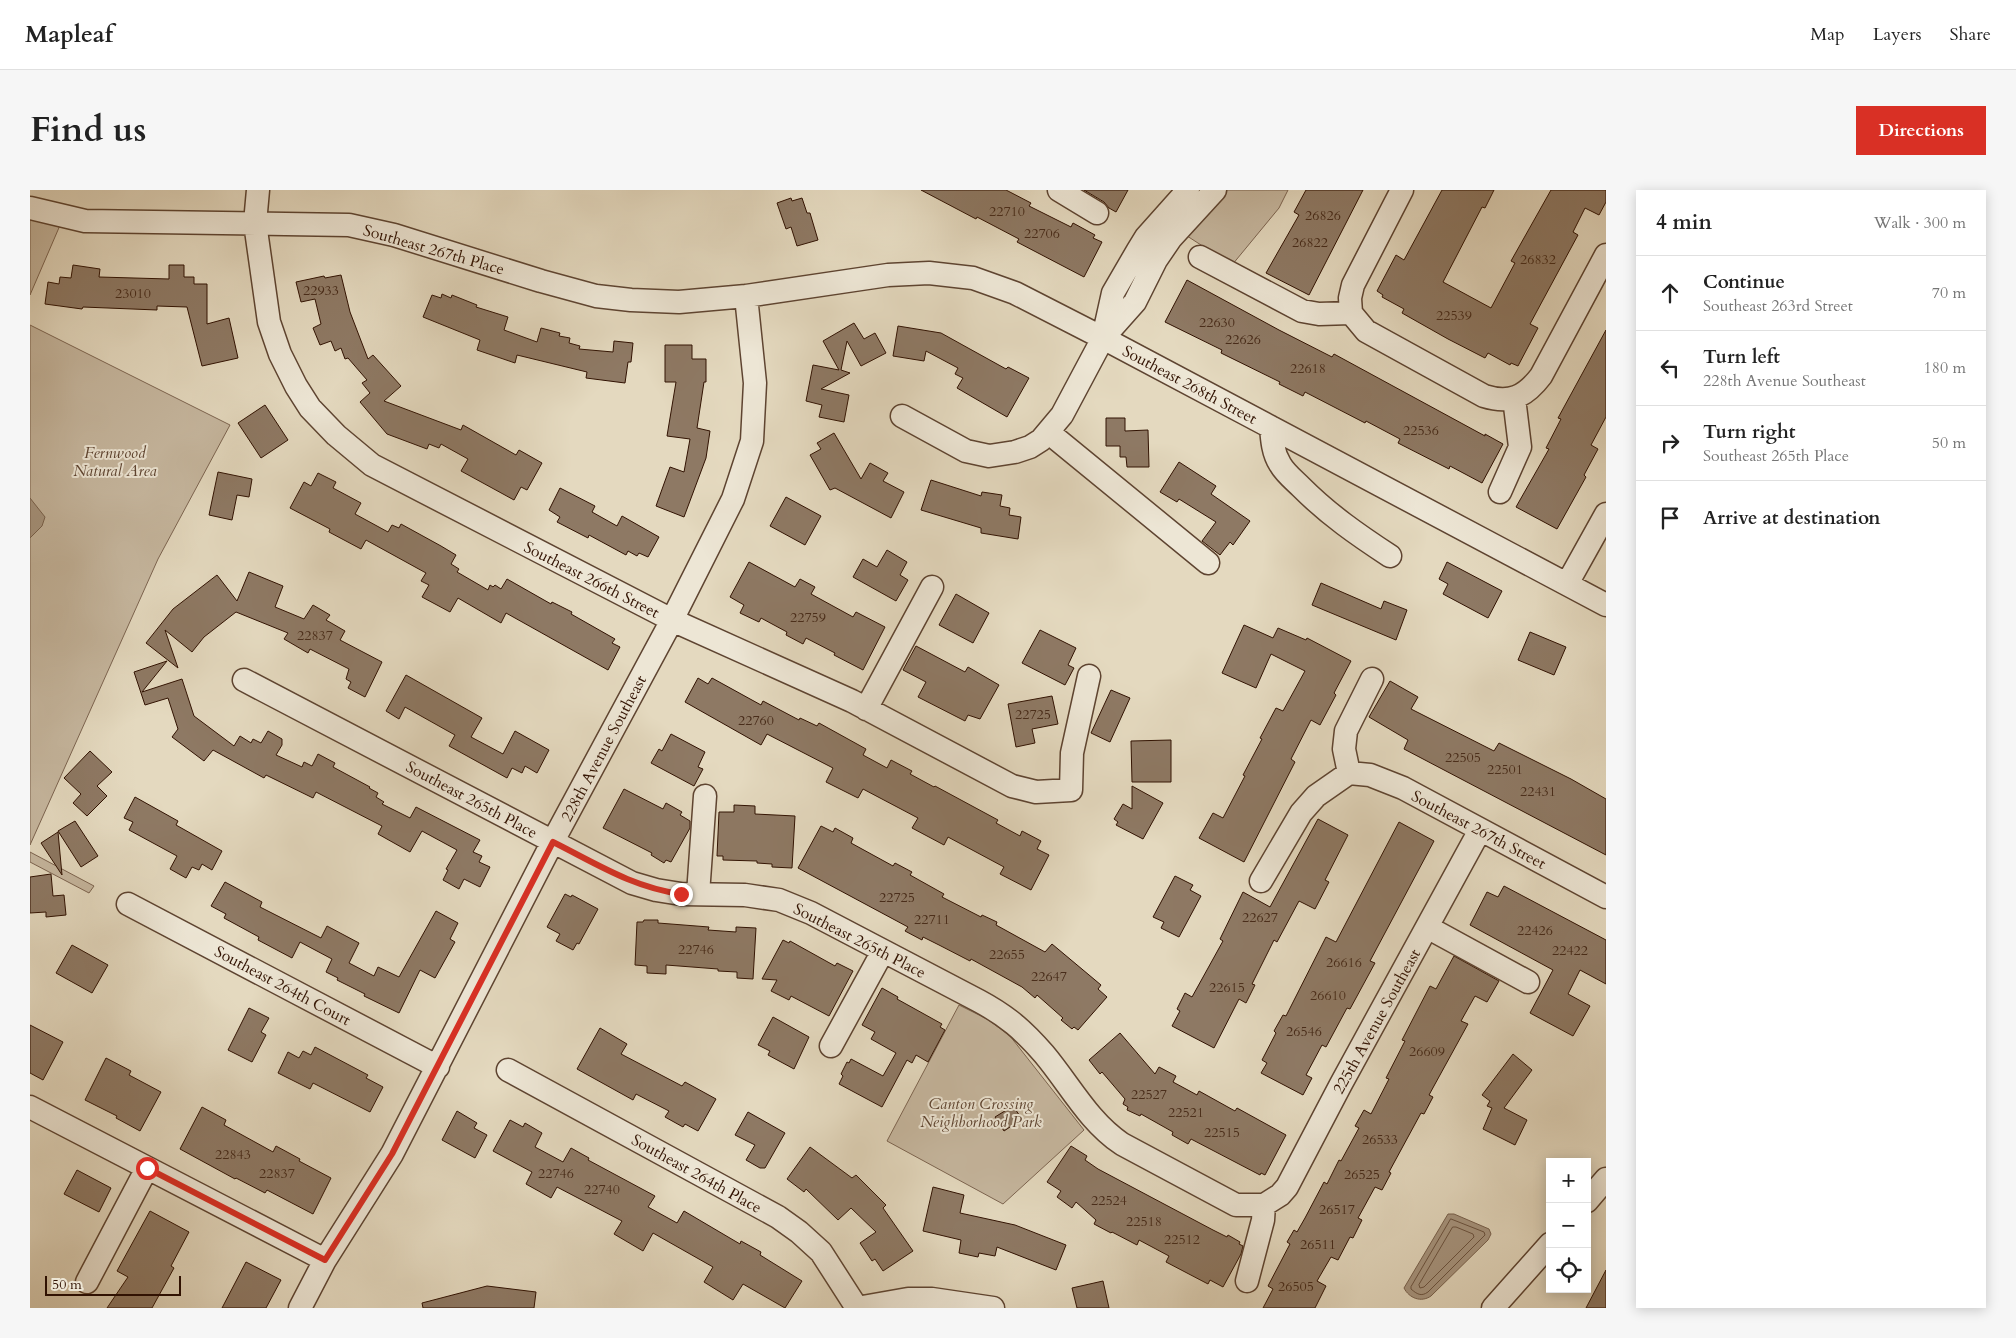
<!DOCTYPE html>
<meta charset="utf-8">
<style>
body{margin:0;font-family:Cardo,serif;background:#f6f6f6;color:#222}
.controls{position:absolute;right:15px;bottom:15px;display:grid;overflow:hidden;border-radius:0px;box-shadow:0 2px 12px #0003}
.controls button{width:45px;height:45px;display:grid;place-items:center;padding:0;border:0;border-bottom:1px solid #e0e0e0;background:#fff;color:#222;font:25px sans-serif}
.scale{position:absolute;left:15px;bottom:12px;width:136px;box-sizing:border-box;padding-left:5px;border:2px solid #311202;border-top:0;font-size:14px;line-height:18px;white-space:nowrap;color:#311202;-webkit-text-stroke:4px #ede6d5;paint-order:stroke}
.stop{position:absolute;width:15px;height:15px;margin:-11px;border:4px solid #d93025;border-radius:50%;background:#fff}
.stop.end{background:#d93025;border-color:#fff;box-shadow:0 1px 5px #0008}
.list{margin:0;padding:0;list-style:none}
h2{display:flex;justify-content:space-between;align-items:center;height:65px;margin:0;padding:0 20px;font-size:21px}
h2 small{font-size:16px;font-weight:400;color:#767676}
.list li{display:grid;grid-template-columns:32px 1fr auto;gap:15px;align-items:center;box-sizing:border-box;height:75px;padding:0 20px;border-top:1px solid #e0e0e0}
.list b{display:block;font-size:19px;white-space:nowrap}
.list p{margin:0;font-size:16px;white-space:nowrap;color:#767676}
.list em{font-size:16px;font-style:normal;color:#767676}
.icon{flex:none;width:28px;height:28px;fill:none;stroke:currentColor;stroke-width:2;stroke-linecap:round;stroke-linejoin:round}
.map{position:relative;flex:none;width:1576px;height:1118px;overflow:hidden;border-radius:0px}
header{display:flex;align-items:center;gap:30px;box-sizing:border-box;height:70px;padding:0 25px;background:#fff;border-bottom:1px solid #e0e0e0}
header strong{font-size:24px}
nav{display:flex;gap:28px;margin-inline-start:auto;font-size:18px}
.intro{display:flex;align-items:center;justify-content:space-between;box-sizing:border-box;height:120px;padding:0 30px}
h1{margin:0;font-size:35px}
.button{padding:12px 22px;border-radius:0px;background:#d93025;color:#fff;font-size:18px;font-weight:700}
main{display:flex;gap:30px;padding:0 30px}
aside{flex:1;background:#fff;border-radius:0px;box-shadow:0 2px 12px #0003}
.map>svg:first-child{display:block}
.green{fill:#c6b79f;stroke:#7c6450}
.water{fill:#a7957f;stroke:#78614d}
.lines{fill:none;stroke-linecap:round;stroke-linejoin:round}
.shore{stroke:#6c5440;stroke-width:1}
.building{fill:#8e7964;stroke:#311202}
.minor-casing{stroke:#5e4431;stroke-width:25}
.minor{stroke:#ede6d5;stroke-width:22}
.route{stroke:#d93025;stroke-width:6}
.labels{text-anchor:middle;stroke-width:4;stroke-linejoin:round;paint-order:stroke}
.number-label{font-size:14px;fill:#482c1a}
.street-label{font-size:16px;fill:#311202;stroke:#ede6d5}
.park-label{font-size:16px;font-style:italic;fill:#5e4431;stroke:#ede6d5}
</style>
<header>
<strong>Mapleaf</strong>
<nav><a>Map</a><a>Layers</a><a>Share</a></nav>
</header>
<div class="intro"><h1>Find us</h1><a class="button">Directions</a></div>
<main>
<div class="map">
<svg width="1576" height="1118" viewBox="0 0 1576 1118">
<rect width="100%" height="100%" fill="#e4d9bf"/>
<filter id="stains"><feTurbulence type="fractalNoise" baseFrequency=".004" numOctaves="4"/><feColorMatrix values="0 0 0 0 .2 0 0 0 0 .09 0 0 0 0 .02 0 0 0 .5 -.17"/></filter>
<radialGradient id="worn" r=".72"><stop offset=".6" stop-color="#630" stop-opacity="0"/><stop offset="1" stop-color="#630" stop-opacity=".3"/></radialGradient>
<!-- green -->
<path class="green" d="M1196 0H1258L1249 18 1202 75 1154 44Z
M0 18 34 26 0 105Z
M0 135 200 235 128 369 0 655Z
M0 662 64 696 59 703 0 672Z
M929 815 957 829 980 846 1054 940 973 1014 857 951Z"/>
<!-- water -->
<path class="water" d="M0 308 15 327 12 336 0 348Z
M1418 1024H1424L1459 1039 1461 1044 1458 1050 1401 1106C1391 1113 1379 1108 1374 1098Z"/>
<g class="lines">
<!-- shore -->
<path class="shore" d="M1421 1029 1454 1042 1455 1045 1398 1102C1391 1107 1387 1104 1381 1099V1097Z
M1423 1037H1426L1443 1044 1444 1047 1394 1097 1390 1098 1389 1095Z"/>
</g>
<!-- building -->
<path class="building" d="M891 0H976L1001 13 999 16 1041 37 1043 33 1065 45 1063 48 1072 52 1054 87 987 52 989 49 947 27 946 29Z
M1054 0H1098L1086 22 1079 18 1074 12Z
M1276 0H1333L1279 105 1236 83 1269 25 1264 22Z
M1412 0H1464L1455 18 1452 17 1413 92 1461 118 1485 73 1481 71 1521 0H1576V12L1569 25 1555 18 1543 42 1548 45 1500 134 1508 138 1488 176 1481 173 1480 175 1458 163 1455 168 1418 149 1372 123 1374 119 1352 107 1353 105 1347 101 1366 65 1374 70Z
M761 8 762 11 772 8 777 23H780L788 50 767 56 761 37 756 39 747 13Z
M43 75 70 79 69 87 139 89V75H154V87H164V94H177V134L199 128 208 168 172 176 157 117 127 116V120L53 117 52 119 15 114 18 92 29 94 30 87 41 88Z
M311 85 320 122 338 169 343 165 371 196 354 211 431 240 433 235 486 265 489 260 512 273 497 300 491 297 484 310 431 281 438 269 411 254 409 258 399 254 397 259 357 244 330 212 340 203 332 193 337 190 318 168 315 169 311 158 305 161 301 151 290 155 283 138 291 134 285 109 271 112 266 92 294 86 295 88Z
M1157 90 1249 140 1302 167 1304 164 1455 246V244L1473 254 1452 293 1420 276 1419 279 1368 253 1370 249 1336 231 1335 233 1275 202 1273 206 1249 194 1250 192 1191 163 1192 160 1135 132Z
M412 104 421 108 422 105 447 115 446 117 478 127 474 140 507 152 511 138 530 143 529 146 540 148 539 153 550 156 549 159 583 162 584 151 603 153 601 172H598L595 193 556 188 557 182 487 165 485 173 447 160 450 150 393 127 402 105 411 108Z
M824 133 834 149 845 143 856 163 831 176 817 151 811 180 820 183 791 199 819 205 814 232 789 227 792 215 776 211 783 175 809 180 793 151Z
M868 136 911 143 976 179 978 177 999 188 977 227 927 198 933 188 925 184 928 178 896 161 894 171 863 166Z
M1576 140V227L1561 255 1568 259 1554 285 1556 287 1527 339 1486 317 1519 259 1516 258 1531 229 1528 228Z
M635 155H662V169H676V192H674L667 238 680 241 676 268 654 327 626 316 640 277 654 282 660 249 637 246 646 192H635Z
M235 215 258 250 231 268 208 233Z
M1076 228H1095V241L1118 240 1119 277H1097L1096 267H1090V256H1076Z
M804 243 831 289 840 273 858 283 853 291 874 302 861 328 805 298 800 300 780 265 791 259 787 253Z
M1149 272 1186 296 1181 304 1220 331 1203 355 1200 352 1190 365 1172 351 1186 332 1149 309 1147 312 1130 302Z
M188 282 222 289 219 307 207 305 202 330 179 325Z
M288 283 306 292 303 298 331 313 325 324 358 342 362 335 369 338 371 334 411 356 426 365 421 374 429 379 427 382 458 400 460 395 463 397 465 395 471 399 477 389 521 414 522 412 542 422 541 424 585 449 582 453 590 457 578 480 476 423 471 433 428 408 420 422 392 407 399 395 391 391 396 383 336 350 331 359 299 342 300 339 260 318 274 292 281 296Z
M901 290 951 306 952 302 972 305 970 316 980 318 979 325 991 327 988 349 951 343V338L891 320Z
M530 298 565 316 562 322 587 336 592 326 629 347 618 367 609 363 607 366 598 361 596 365 559 345 558 348 527 332 530 327 519 320Z
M756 307 791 326 775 355 740 336Z
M857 360 877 372 870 385 878 390 866 411 823 387 833 369 847 377Z
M719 372 765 397 770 389 785 397 781 404 823 427 826 422 855 437 833 480 804 465 805 463 776 448 773 454 756 445 757 442 731 428 729 432 710 423 714 415 700 407Z
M1417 372 1472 401 1458 428 1413 404 1418 394 1409 389Z
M219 382 253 396 245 417 274 429 283 415 300 425 296 430 315 441 310 450 352 472 335 507 318 498 321 492 316 489 319 479 280 459 278 463 254 449 258 443 206 422 174 447 162 462 135 440 148 478 116 453 143 419 187 385 207 411Z
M1291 393 1351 419 1354 411 1377 420 1366 450 1282 415Z
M926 404 959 423 943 453 909 435Z
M1214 435 1243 448 1248 438 1276 450 1277 448 1321 471 1304 503 1306 505 1290 535 1281 530 1261 569 1265 572 1214 672 1169 648 1183 623 1193 628 1215 586 1213 585 1232 549 1230 548 1246 518 1253 521 1275 481 1241 464 1226 498 1192 483Z
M1010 440 1046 458 1038 475 1044 478 1035 495 992 473Z
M1500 442 1536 457 1524 485 1488 470Z
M886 456 935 482 938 477 969 495 950 529 938 525 935 531 888 507 896 492 873 480Z
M137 471 112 502 152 489 164 526 204 556 210 546 221 553 223 549 231 553 238 541 252 549V555L246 565 272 577 274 572 282 576 288 564 305 573 303 577 340 597 339 598 348 603 346 607 354 612 352 614 380 628 386 617 450 650 443 662 452 666 449 672 460 677 450 697 434 689 429 699 413 690 418 680 416 679 427 660 392 641 380 662 348 644 352 636 286 602 283 608 236 585 234 588 183 560 174 571 142 547 148 539 138 508 115 515 104 482Z
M376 485 452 528 441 547 473 564 485 541 519 560 507 583 495 576 492 583 482 578 477 588 419 556 425 545 416 540 375 517 369 529 356 521Z
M668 488 678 494 682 488 731 515 733 511 769 530 770 528 787 536 789 533 836 559 833 565 857 578 861 570 882 581 880 584 904 597 905 596 968 630 966 633 990 646 992 641 1011 651 1007 659 1019 665 1001 700 970 684 974 677 918 647 914 655 882 638 888 628 833 599 828 608 796 592 803 578 737 544 731 555 655 512Z
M1360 491 1388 507 1381 519 1464 561 1469 553 1541 589 1576 609V665L1374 559 1378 550 1339 527Z
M1081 500 1100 508 1080 552 1061 543Z
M1022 506 1028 534 1002 539 1005 553 986 557 978 514Z
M641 544 675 562 668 577 673 579 664 596 621 573 629 559 632 561Z
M1141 550V592H1102L1101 551Z
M60 561 82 582 67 596 77 606 57 626 43 613 51 604 34 588Z
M1102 596 1133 613 1113 649 1086 635 1088 632 1084 629 1093 614 1102 619Z
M594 599 633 619 636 613 652 622 650 625 660 631V638L641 672 636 670 634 673 621 665 622 663 573 638Z
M105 607 148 631 146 635 192 661 182 680 172 674 169 680 162 677 156 688 140 679 147 666 99 640 103 632 94 628Z
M704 615 725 616V624L765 626 762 678 742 677V674L727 673V671L693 670V666H687L689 622H704Z
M1288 629 1318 645 1295 690 1299 692 1285 719 1269 711 1247 752 1244 750 1222 794 1225 795 1216 813 1209 809 1184 858 1142 836 1150 821 1147 819 1155 803 1162 807 1193 751 1190 749 1213 702 1240 717Z
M45 631 68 666 51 677 28 641Z
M1369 632 1404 651 1340 771 1345 773 1320 819 1317 818 1296 857 1292 855 1276 885 1282 888 1273 905 1231 883 1237 873 1232 870 1246 843 1244 841 1253 825 1256 826 1296 747 1306 752Z
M791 636 803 642 805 638 823 648 821 653 863 676 865 673 882 682 880 685 914 704 912 707 951 727 952 725 967 732 966 735 1015 762 1022 754 1071 795 1068 799 1077 807 1048 840 1044 837 1042 839 1031 830 1033 828 1007 805 1005 808 992 797 941 769 940 771 909 755 893 747 892 750 875 741 878 737 768 678Z
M28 642 32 685 11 653Z
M21 684 23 706 34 705 36 725 16 727V722L0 723V687Z
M1145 686 1163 695 1160 700 1171 706 1149 747 1131 738 1134 732 1123 727Z
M195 692 232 712 230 717 291 748 297 736 329 753 319 773 344 786 348 777 369 787 406 721 428 733 420 749 425 752 405 788 390 780 369 823 334 806 335 804 307 790 308 788 296 782 302 769 270 752 262 768 228 750 229 747 194 728 196 724 181 716Z
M1474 696 1576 750V794L1550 780 1538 804 1560 816 1543 846 1500 823 1523 780 1440 735 1457 702 1468 707Z
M535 704 541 707 542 705 568 719 549 754 547 753 543 760 526 751 530 744 517 737Z
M614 730H628V733L679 737 678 740 706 742V737L726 738 723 789 707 788V782L688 781V779L636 775V784L617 783V776L605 775 607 732H613Z
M753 750 759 753 760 751 805 776 807 773 823 781 799 826 761 806 759 810 741 801 747 790 732 789Z
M42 755 78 775 62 803 26 783Z
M1424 766 1469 791 1457 812 1445 806 1431 831 1438 834 1399 905 1403 907 1394 924 1391 923 1359 982 1361 983 1352 1000 1345 997 1328 1028 1332 1030 1323 1048 1320 1047 1308 1070 1301 1067 1287 1091 1296 1096 1285 1118H1233L1243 1099 1238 1096 1260 1054 1257 1052 1264 1040 1267 1042 1275 1028 1294 992 1297 994 1309 970 1311 971 1329 938 1325 936 1334 920 1341 924 1359 889 1356 888 1375 851 1372 850 1400 796 1406 799Z
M852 798 868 807 867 809 912 834 910 837 915 840 898 872 886 865 882 873 877 870 852 917 809 894 813 886 811 884 817 872 819 873 821 869 853 886 866 863 841 849 845 842 832 835Z
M219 818 239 828 231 842 236 845 222 872 198 860Z
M743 827 779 847 764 879 738 865 740 861 728 855Z
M0 835 33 852 13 890 0 883Z
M570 838 597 854 591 864 652 896 655 892 686 909 668 941 655 934 653 937 635 927 639 921 606 904 603 910 547 879Z
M1090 843 1125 884 1129 877 1146 886 1143 892 1167 905 1169 901 1205 921 1207 918 1256 945 1235 985 1231 983 1230 985 1161 949 1158 954 1142 945 1143 942 1111 924 1110 926 1097 920 1098 917 1093 914 1095 909 1072 882 1070 884 1059 870Z
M285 857 338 885 336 888 353 897 340 922 283 893 280 899 248 883 258 862 269 868 273 861 281 865Z
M1483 864 1502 880 1474 918 1497 930 1485 955 1453 939 1462 918 1457 916 1460 911 1452 905Z
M76 868 101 881 99 885 131 902 110 941 86 928 87 926 55 910Z
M983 916 992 929 974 941 965 927Z
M172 917 196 930 194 935 243 962 246 956 270 969 269 971 301 988 283 1024 237 1000 235 1003 206 988 205 989 150 959Z
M427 921 447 933 444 938 457 945 445 968 412 950Z
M718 922 755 943 735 978H730L716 970 725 955 705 945Z
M480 930 493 937 495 933 512 943 505 957 533 972 541 958 559 968 558 970 625 1006 618 1017 647 1033 654 1021 710 1054 711 1051 731 1062 730 1065 772 1091 755 1118 713 1094 703 1110 674 1092 683 1077 623 1043 613 1061 584 1044 592 1031 527 997 521 1008 496 994 502 982 463 961Z
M1041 956 1057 966 1055 970 1068 979 1183 1040 1197 1047 1198 1045 1210 1052 1209 1054 1213 1056 1211 1064 1193 1097 1180 1090 1178 1094 1136 1072 1139 1066 1109 1050 1107 1055 1082 1042 1081 1043 1064 1034 1066 1030 1046 1012 1042 1018 1027 1007 1031 1001 1017 992Z
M780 957 822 988 826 985 856 1015 853 1018 883 1061 853 1081 845 1069 842 1071 830 1053 846 1042 821 1018 808 1030 776 999 774 1002 757 989Z
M47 980 81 998 69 1022 34 1004Z
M903 997 934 1005 930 1023 985 1035 1036 1055 1026 1080 967 1057 965 1066 949 1063 948 1067 929 1063 931 1050 893 1041Z
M120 1021 159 1042 141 1076 144 1078 122 1118H77L98 1087 87 1081Z
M216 1072 251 1090 236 1118H192Z
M1576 1080V1118H1556Z
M1073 1091 1079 1118H1047L1042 1098Z
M457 1096 506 1102 504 1118H393L392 1113Z"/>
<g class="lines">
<!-- minor casing -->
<g class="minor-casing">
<path id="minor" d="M228 0 225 33 239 132 250 164 266 196 280 218 306 245 342 275 642 430 822 511 982 596 1006 602 1041 600 1042 563 1059 486
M1029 0 1067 23
M1158 0 1116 47 1108 60 1083 103 1073 148 1105 112 1126 70 1141 48 1185 0
M1372 0 1323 95 1320 108 1321 123 1336 141 1454 206C1480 214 1495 207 1511 186L1576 65
M0 18 55 31 319 35 364 45 511 91 566 106 601 110 649 112 716 106 858 85 899 83 943 88 985 103 1073 148 1576 415
M1170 67 1272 121 1289 124 1321 123
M872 226 936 261 959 266 985 262 1000 257 1011 250 1032 225 1073 148
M1241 237C1242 250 1243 263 1250 274 1255 283 1264 290 1271 297 1299 325 1328 345 1360 366
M1018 242 1178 373
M1470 302 1490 257 1484 208
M1537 394 1576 324
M214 490 602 693 626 700 651 704 715 705 749 710 781 723 949 811C977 826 993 840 1014 864 1040 895 1058 931 1092 954L1206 1015H1234L1250 1005 1257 997 1311 894 1450 640
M836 519 902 397
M1319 583 1340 585 1373 598 1576 707
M1231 691 1271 623 1286 606 1319 583 1314 559 1316 541 1342 489
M668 704 675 606
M98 714 408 877
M1397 737 1498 792
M801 856 853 761
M478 880 748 1027 769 1042 791 1062 827 1118
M0 917 295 1070
M1557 1011 1576 989
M1217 1091 1233 1030 1234 1015
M57 1092 117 978
M270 1118 295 1070 362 964 523 651 642 430 703 309 722 251 725 193 716 106
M827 1118 878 1109H902L963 1118
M1463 1118 1520 1054"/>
</g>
<!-- minor -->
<use href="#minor" class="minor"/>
</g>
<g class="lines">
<!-- route -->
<path class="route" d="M117 978 295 1070 362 964 523 652C567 674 602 697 651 704"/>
</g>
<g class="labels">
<!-- number labels -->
<g class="number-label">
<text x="977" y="26">22710</text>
<text x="1293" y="30">26826</text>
<text x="1012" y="48">22706</text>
<text x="1280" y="57">26822</text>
<text x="1508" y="74">26832</text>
<text x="291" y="105">22933</text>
<text x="103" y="108">23010</text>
<text x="1424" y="130">22539</text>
<text x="1187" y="137">22630</text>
<text x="1213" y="154">22626</text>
<text x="1278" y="183">22618</text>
<text x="1391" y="245">22536</text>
<text x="778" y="432">22759</text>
<text x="285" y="450">22837</text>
<text x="1003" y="529">22725</text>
<text x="726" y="535">22760</text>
<text x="1433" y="572">22505</text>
<text x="1475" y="584">22501</text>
<text x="1508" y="606">22431</text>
<text x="867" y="712">22725</text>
<text x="1230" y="732">22627</text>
<text x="902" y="734">22711</text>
<text x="1505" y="745">22426</text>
<text x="666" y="764">22746</text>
<text x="1540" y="765">22422</text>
<text x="977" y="769">22655</text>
<text x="1314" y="777">26616</text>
<text x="1019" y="791">22647</text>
<text x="1197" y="802">22615</text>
<text x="1298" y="810">26610</text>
<text x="1274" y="846">26546</text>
<text x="1397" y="866">26609</text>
<text x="1119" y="909">22527</text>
<text x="1156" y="927">22521</text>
<text x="1192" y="947">22515</text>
<text x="1350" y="954">26533</text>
<text x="203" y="969">22843</text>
<text x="247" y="988">22837</text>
<text x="526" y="988">22746</text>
<text x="1332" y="989">26525</text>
<text x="572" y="1004">22740</text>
<text x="1079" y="1015">22524</text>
<text x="1307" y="1024">26517</text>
<text x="1114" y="1036">22518</text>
<text x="1152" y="1054">22512</text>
<text x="1288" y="1059">26511</text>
<text x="1266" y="1101">26505</text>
</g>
<!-- street labels -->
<g class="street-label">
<text transform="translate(404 59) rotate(16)" y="6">Southeast 267th Place</text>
<text transform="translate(1160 194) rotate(28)" y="6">Southeast 268th Street</text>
<text transform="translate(562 389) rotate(27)" y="6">Southeast 266th Street</text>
<text transform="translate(573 558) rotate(-62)" y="6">228th Avenue Southeast</text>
<text transform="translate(442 609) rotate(28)" y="6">Southeast 265th Place</text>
<text transform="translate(1449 639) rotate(28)" y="6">Southeast 267th Street</text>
<text transform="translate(830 750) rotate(27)" y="6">Southeast 265th Place</text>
<text transform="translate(253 795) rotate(28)" y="6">Southeast 264th Court</text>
<text transform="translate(1346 831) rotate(-61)" y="6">225th Avenue Southeast</text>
<text transform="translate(667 983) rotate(29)" y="6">Southeast 264th Place</text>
</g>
<!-- park labels -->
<g class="park-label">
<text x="85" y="268">Fernwood<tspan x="85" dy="18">Natural Area</tspan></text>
<text x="951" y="919">Canton Crossing<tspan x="951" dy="18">Neighborhood Park</tspan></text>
</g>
</g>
<rect width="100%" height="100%" filter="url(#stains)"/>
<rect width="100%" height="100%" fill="url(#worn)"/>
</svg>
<div class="controls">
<button>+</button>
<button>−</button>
<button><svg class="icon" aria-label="locate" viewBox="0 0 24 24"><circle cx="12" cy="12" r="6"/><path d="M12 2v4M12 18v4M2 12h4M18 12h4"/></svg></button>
</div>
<div class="scale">50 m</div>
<div class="stop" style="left:117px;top:978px"></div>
<div class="stop end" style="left:651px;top:704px"></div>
</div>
<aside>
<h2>4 min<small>Walk · 300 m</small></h2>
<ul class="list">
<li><svg class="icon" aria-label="ahead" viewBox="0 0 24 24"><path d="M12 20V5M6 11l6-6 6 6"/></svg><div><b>Continue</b><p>Southeast 263rd Street</p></div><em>70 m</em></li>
<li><svg class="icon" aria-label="left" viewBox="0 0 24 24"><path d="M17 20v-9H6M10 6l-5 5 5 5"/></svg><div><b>Turn left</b><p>228th Avenue Southeast</p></div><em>180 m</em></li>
<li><svg class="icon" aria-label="right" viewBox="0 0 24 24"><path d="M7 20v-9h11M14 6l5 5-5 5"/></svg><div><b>Turn right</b><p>Southeast 265th Place</p></div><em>50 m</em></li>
<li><svg class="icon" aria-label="arrive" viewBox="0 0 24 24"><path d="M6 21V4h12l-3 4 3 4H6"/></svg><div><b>Arrive at destination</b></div></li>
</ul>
</aside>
</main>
